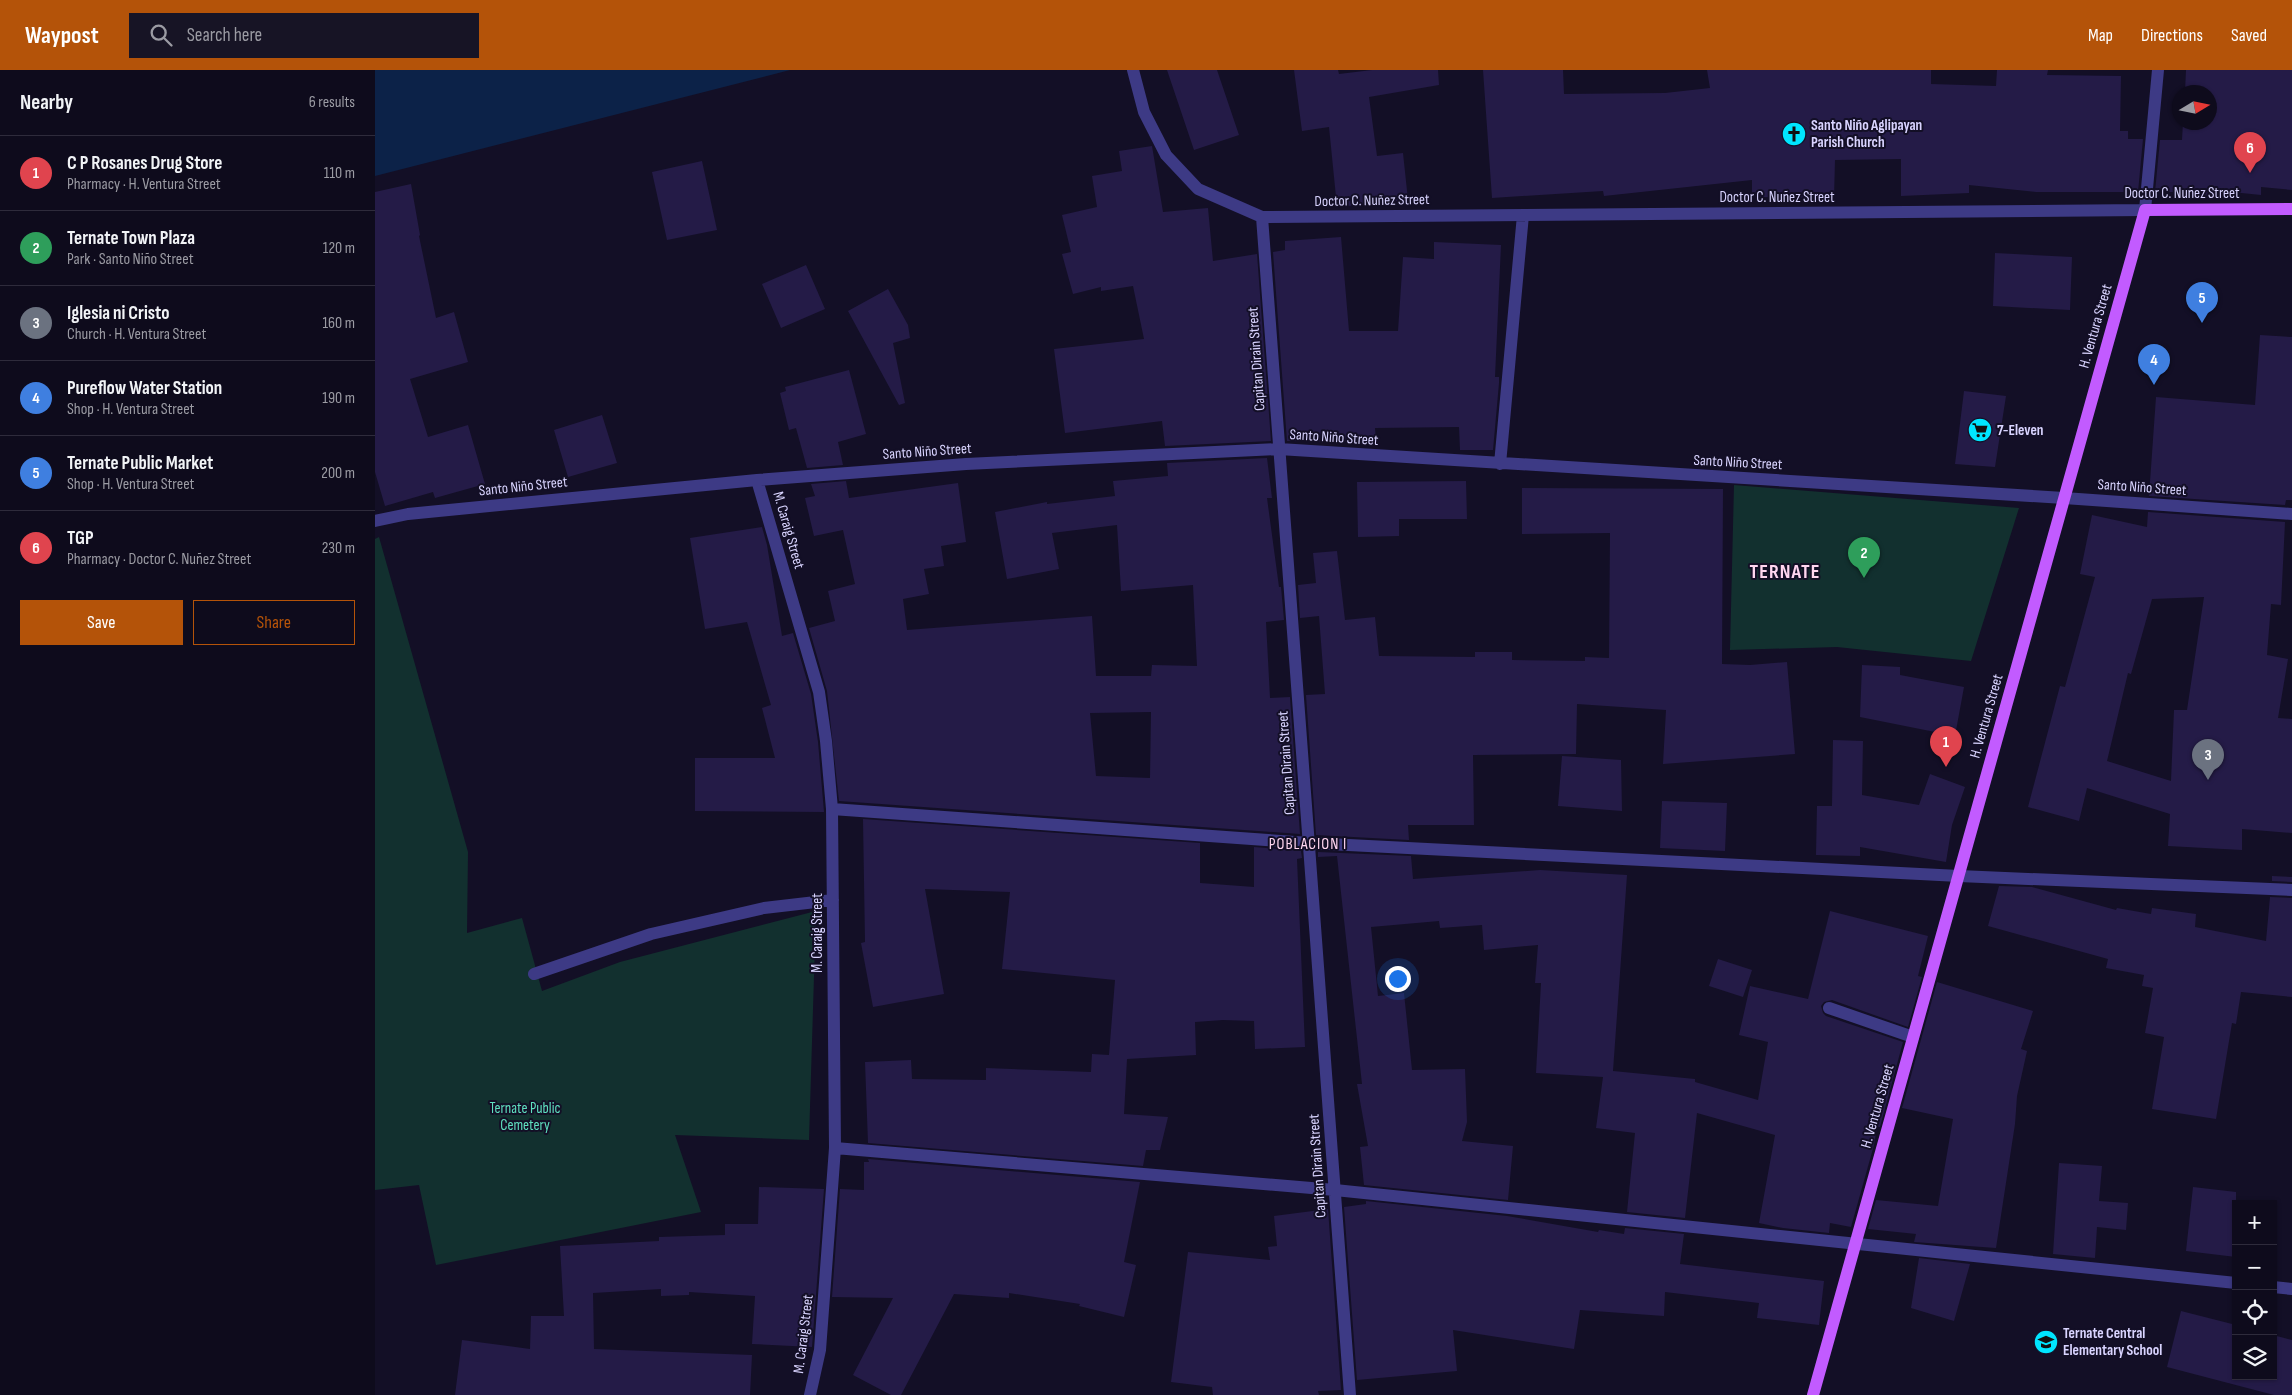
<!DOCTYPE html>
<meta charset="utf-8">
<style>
body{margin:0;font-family:"Sofia Sans Condensed",sans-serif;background:#171425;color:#f1f3f6}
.controls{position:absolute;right:15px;bottom:15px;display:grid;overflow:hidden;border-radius:0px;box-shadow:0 1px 4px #0004}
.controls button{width:45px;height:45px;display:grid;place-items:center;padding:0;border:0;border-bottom:1px solid #2e2b3b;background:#0e0b1c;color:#f1f3f6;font:25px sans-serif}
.compass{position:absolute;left:1797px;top:15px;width:45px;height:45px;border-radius:50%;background:#0e0b1c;box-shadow:0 1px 4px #0004;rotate:80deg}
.you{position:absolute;left:1022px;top:908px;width:18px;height:18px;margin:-12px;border:4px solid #fff;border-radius:50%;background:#1a73e8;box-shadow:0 0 0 8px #1a73e833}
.badge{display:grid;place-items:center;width:32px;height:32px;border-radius:50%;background:#b45309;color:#fff;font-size:16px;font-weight:700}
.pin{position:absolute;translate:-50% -41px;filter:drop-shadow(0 1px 2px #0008)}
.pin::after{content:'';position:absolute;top:26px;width:18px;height:15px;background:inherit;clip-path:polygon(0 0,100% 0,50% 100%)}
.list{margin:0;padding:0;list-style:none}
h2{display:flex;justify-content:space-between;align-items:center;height:65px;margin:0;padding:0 20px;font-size:21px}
h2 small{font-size:16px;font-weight:400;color:#9b9ba3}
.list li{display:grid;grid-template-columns:32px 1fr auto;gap:15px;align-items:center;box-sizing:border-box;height:75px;padding:0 20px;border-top:1px solid #2e2b3b}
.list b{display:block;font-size:19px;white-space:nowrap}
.list p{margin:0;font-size:16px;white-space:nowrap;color:#9b9ba3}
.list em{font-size:16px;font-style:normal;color:#9b9ba3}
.actions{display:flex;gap:10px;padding:15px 20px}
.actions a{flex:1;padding:11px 0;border:1px solid #b45309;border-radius:0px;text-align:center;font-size:18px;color:#b45309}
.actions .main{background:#b45309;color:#fff}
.icon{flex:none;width:28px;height:28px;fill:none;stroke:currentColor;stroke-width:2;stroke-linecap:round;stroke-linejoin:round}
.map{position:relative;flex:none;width:1917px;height:1325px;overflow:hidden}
header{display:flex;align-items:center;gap:30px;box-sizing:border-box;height:70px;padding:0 25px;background:#b45309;color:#fff}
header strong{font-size:24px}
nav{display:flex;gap:28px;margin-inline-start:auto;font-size:18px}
.search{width:350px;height:45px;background:#171425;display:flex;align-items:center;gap:12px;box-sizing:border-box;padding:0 18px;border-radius:0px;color:#9b9ba3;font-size:19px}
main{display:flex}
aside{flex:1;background:#0e0b1c}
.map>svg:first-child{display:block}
.green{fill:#12302f}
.water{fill:#0c2248}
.building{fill:#241b47;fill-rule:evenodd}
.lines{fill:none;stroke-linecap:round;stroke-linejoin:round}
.minor{stroke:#3d3a85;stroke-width:12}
.major{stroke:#c25bff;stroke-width:12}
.labels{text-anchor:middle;stroke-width:4;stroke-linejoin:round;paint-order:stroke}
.poi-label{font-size:15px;font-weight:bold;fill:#d9d4ff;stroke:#130f26;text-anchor:start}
.street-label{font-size:15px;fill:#d9d4ff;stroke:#130f26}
.park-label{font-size:15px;fill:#5fe0c0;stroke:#130f26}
.neighbourhood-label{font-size:16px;letter-spacing:1px;fill:#ffd6f0;stroke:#130f26}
.district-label{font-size:20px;font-weight:bold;letter-spacing:1px;fill:#ffd6f0;stroke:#130f26}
</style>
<header>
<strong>Waypost</strong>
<div class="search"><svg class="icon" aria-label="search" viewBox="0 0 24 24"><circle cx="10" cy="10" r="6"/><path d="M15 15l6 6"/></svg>Search here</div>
<nav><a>Map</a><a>Directions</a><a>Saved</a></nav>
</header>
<main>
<aside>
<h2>Nearby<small>6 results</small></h2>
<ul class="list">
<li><span class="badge" style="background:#e0444e">1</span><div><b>C P Rosanes Drug Store</b><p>Pharmacy · H. Ventura Street</p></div><em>110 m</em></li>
<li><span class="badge" style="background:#2e9e5b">2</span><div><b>Ternate Town Plaza</b><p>Park · Santo Niño Street</p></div><em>120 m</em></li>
<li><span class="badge" style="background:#6b7280">3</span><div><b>Iglesia ni Cristo</b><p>Church · H. Ventura Street</p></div><em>160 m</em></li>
<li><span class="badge" style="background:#3f7fe0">4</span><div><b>Pureflow Water Station</b><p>Shop · H. Ventura Street</p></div><em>190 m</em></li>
<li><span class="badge" style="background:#3f7fe0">5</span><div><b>Ternate Public Market</b><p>Shop · H. Ventura Street</p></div><em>200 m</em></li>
<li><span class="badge" style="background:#e0444e">6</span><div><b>TGP</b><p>Pharmacy · Doctor C. Nuñez Street</p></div><em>230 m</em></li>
</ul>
<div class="actions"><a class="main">Save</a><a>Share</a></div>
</aside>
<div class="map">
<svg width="1917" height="1325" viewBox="0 0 1917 1325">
<rect width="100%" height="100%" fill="#130f26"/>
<!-- green -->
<path class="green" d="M1359 415 1644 438 1596 591 1462 577 1355 580Z
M4 467 93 782 92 863 147 848 167 921 245 892 441 841 434 1070 300 1065 326 1142 61 1195 44 1115 0 1120V469Z"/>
<!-- water -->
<path class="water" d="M0 0H415L0 106Z"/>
<!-- building -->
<path class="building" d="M792 0H842L864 65 819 80Z
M919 0H963L964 4 997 0H1063L1064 15 994 27 1002 86 1028 83 1033 130 962 137 954 57 927 61Z
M1108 0H1188L1189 24 1290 23 1335 18 1332 0H1556V14L1621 16 1622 0H1673L1672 5 1746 6 1745 61H1753V69H1768L1763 122H1661L1594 115V123L1526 126V89L1460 90 1459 128 1377 127V110L1229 126 1228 121 1117 128Z
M1811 0H1917V120L1886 117V125L1847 121V128L1802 127V122H1780L1785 70H1807L1808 52H1834V22H1810Z
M777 76 788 142 833 138 838 191 882 184 896 371 790 376 787 351 690 363 679 279 769 269 758 216 726 221V217L698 224 687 184 696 182 687 145 722 137 717 106 747 101 744 81Z
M327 91 342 160 292 170 277 102Z
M36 114 45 165 44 166 61 248 79 242 93 292 35 309 53 367 93 355 110 414 60 428 58 422 10 436 0 402V122Z
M966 167 974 261H1023L1028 187 1059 189V172L1126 175 1120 307H1124V313L1118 380H1085L1084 357 1000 358 1001 372 912 371 898 182 910 180V171Z
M1620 183 1697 187 1695 240 1618 236Z
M431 195 450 239 406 258 387 214Z
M513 219 533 255 535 268 518 273 530 333 524 335 473 241Z
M1885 265 1917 267V430H1911L1910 435 1774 426 1781 327 1880 335Z
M474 300 491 364 463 372 468 395 432 398 421 358 414 360 405 323 411 321 410 317Z
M1589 321 1631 326 1620 397 1580 394Z
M227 345 242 393 193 407 179 360Z
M892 388 897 428H892L904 517H906L909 550 891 552 895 628 915 627 925 764 464 731 452 621 434 558 460 551 453 521 480 514 468 460 439 466 430 428 440 426 436 414 471 411 474 428 583 413 591 472 566 476 569 496 549 499 554 524 528 529 532 560 717 546 721 606H776L777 595 822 596 818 515 746 521 742 455 677 463 684 499 632 509 620 442 672 432V434L740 426 738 411 793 406 792 393ZM776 642 775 708 721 706 715 643Z
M1091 411 1092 449H1024V466L983 467 982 412Z
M1147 418 1348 419 1347 594 1375 595 1412 592 1420 684 1288 694 1291 640 1202 634 1201 684 1098 685 1099 755H1033L1034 770 941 765 931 625 950 624 944 546 925 548 923 515 941 513 938 483 962 481 970 550 1000 547 1004 586 1100 587V582H1137V590L1210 591V587L1234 588 1235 463 1147 464Z
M1773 442 1910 452 1906 535 1896 534 1892 585 1913 589 1903 648 1917 649V763L1867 759V780L1793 776 1795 744 1712 718 1704 751 1653 737 1685 616 1690 617 1720 507 1705 504 1717 445 1772 457ZM1829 527 1812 640H1799L1796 711 1732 691 1753 603 1756 604 1777 529Z
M387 457 392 475 407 566 418 563 436 624 443 672 449 742 320 741V688H400L387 638 396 635 372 552 330 559 315 468Z
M1487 595 1525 597V605L1589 617 1580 666 1485 647Z
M1458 670 1488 671 1487 725 1544 735 1555 704 1590 717 1577 755 1571 792 1485 777V786L1441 785 1442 736H1457Z
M1187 686 1246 690 1247 741 1183 736Z
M1287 731 1352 733 1350 781 1285 778Z
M488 749 825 773V813L879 817V777L926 781 927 788 922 789 930 977 880 979 879 951 848 950 820 952 821 985 752 989 749 1044 793 1047 785 1080H771L768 1096 493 1073 490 992 536 990 537 1009 611 1010V998L716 1002 717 984 734 985 740 910 627 899 635 822 550 819 569 924 498 937 486 873 490 872Z
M943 782 1036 786 1038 809 1165 800 1252 805 1238 1001 1320 1009V1012L1383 1030 1393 972 1364 965 1375 916 1433 929 1455 841 1553 866 1543 906 1547 907 1533 957 1457 930 1449 932 1446 936 1448 943 1451 946 1528 972 1505 1057H1502L1499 1075 1476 1157 1455 1153 1454 1163 1408 1158 1384 1153 1400 1065 1322 1043 1310 1148 1252 1142 1260 1063 1221 1058 1228 1007 1161 1003 1166 913H1160L1163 875 1109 880 1107 855 1065 858 1064 851 996 857 1003 926 1029 923 1037 1000 1090 999 1092 1052 1087 1071 1138 1076 1133 1130 989 1115 985 1077 993 1076 982 1014H987L962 786 943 787Z
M1897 806 1917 807V812L1897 811Z
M1624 816 1657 817 1741 840 1742 838 1776 844 1777 838 1821 844 1820 857 1891 871 1895 827 1917 828V927L1866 922 1861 954 1857 953 1841 1049 1777 1039 1789 967 1770 963 1778 918 1767 916 1769 905 1731 898 1733 889 1613 856Z
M1343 889 1377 900 1368 927 1334 916Z
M1562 912 1658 941 1646 979 1652 981 1642 1026 1640 1054 1621 1178 1539 1172 1541 1164 1493 1159 1501 1130 1563 1136 1578 1049 1527 1038Z
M493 1089 765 1112 749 1192 761 1195 749 1247 704 1236 705 1234 634 1223V1228L579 1224 526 1325H516L478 1305 518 1228 457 1227 465 1119 489 1120V1092H494Z
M1684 1093 1727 1096 1724 1131 1753 1133 1751 1160 1722 1157 1720 1188 1678 1184Z
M384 1117 449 1119 437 1277 377 1274 380 1226 314 1222V1225L286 1226V1219L218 1223 219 1279 377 1285 375 1325H80L87 1270 155 1279 156 1246H189L185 1176 284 1171V1167L350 1165V1154H383Z
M1818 1117 1861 1122V1187L1811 1181Z
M991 1131 1132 1146 1223 1162 1224 1160 1249 1164 1250 1158 1309 1164 1305 1194 1449 1211 1444 1255 1382 1248 1384 1233 1290 1222 1289 1246 1205 1240 1199 1279 1078 1260 1082 1301 982 1310 969 1137 991 1134Z
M953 1139 966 1320 943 1321 944 1325H838L837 1317 796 1312 813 1182 895 1190 893 1177 902 1176 899 1146Z
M1544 1188 1595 1194 1579 1251 1536 1238Z
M1806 1241 1861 1255V1306H1898V1265L1917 1270V1325H1899L1792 1297Z"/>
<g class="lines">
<!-- minor -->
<path class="minor" d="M758 0 769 42 791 85 823 119 887 147 1770 140 1783 0
M887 147 975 1325
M1125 394 1148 145
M382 410 444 622 451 671 457 739 460 1078 445 1280 435 1325
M0 451 33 444 382 410 591 394 904 379 1689 428 1917 444
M457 739 934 773 1584 806 1917 820
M159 904 276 864 389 838 458 830
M1454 938 1538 967
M460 1078 960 1120 1861 1213
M1898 1217 1917 1219"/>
<!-- major -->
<path class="major" d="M1438 1325 1770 140 1917 139"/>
</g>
<!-- icons -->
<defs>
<g id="church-disc" transform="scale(1.25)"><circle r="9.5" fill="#00e5ff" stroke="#130f26"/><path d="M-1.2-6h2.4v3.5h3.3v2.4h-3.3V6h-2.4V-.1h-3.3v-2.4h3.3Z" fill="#111"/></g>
<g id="supermarket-disc" transform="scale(1.25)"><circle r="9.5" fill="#00e5ff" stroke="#130f26"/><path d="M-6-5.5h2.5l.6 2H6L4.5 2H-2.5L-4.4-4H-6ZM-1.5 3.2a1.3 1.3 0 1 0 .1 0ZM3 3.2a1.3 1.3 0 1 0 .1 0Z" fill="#111"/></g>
<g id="school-disc" transform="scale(1.25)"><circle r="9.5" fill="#00e5ff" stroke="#130f26"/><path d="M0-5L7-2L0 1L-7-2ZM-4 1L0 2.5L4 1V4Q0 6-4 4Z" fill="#111"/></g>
</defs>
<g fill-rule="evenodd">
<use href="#church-disc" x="1419" y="64"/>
<use href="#supermarket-disc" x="1605" y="360"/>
<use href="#school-disc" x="1671" y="1272"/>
</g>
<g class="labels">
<!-- poi labels -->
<g class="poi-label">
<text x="1436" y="60">Santo Niño Aglipayan<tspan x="1436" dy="17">Parish Church</tspan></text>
<text x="1622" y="365">7-Eleven</text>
<text x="1688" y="1268">Ternate Central<tspan x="1688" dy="17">Elementary School</tspan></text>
</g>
<!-- street labels -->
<g class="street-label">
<text x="1807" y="128">Doctor C. Nuñez Street</text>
<text x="1402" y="132">Doctor C. Nuñez Street</text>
<text transform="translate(997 130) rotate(-1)" y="5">Doctor C. Nuñez Street</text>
<text transform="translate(1720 256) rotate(-74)" y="5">H. Ventura Street</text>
<text transform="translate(881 289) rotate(-94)" y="5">Capitan Dirain Street</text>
<text transform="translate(959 367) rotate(4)" y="5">Santo Niño Street</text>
<text transform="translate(552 381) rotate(-4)" y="5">Santo Niño Street</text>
<text transform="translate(1363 392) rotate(3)" y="5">Santo Niño Street</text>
<text transform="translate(148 416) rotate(-6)" y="5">Santo Niño Street</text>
<text transform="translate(1767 417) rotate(4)" y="5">Santo Niño Street</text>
<text transform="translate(414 460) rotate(74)" y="5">M. Caraig Street</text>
<text transform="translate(1611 646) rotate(-74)" y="5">H. Ventura Street</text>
<text transform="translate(911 693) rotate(-94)" y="5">Capitan Dirain Street</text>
<text transform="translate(442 863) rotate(-90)" y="5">M. Caraig Street</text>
<text transform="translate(1502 1036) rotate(-74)" y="5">H. Ventura Street</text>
<text transform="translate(942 1096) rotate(-94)" y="5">Capitan Dirain Street</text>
<text transform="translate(428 1264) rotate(-83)" y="5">M. Caraig Street</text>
</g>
<!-- park labels -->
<g class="park-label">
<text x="150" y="1043">Ternate Public<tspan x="150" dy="17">Cemetery</tspan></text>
</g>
<!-- neighbourhood labels -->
<g class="neighbourhood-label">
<text x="933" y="779">POBLACION I</text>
</g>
<!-- district labels -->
<g class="district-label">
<text x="1410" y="508">TERNATE</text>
</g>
</g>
</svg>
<div class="controls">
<button>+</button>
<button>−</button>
<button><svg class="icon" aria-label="locate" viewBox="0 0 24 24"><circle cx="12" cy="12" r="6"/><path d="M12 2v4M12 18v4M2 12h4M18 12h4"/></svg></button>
<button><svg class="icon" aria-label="layers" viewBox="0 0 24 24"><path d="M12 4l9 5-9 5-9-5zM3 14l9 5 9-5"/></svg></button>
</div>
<svg class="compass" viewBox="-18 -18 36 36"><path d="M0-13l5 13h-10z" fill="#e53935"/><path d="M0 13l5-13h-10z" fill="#9b9ba3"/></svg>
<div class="you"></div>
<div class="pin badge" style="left:1571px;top:697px;background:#e0444e">1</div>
<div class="pin badge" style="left:1489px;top:508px;background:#2e9e5b">2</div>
<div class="pin badge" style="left:1833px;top:710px;background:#6b7280">3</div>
<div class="pin badge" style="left:1779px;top:315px;background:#3f7fe0">4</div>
<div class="pin badge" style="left:1827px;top:253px;background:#3f7fe0">5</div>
<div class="pin badge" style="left:1875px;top:103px;background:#e0444e">6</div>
</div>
</main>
